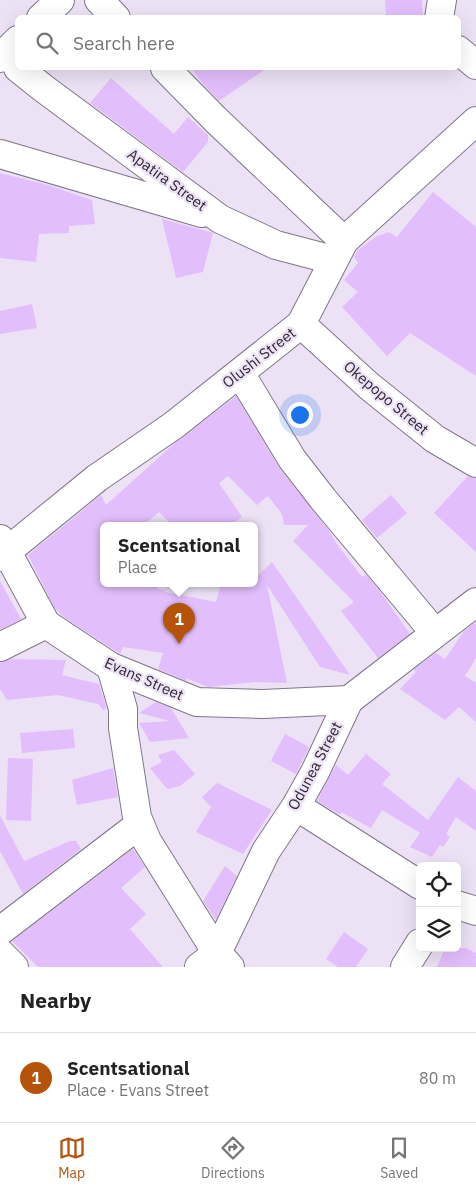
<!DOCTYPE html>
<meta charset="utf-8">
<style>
body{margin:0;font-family:"IBM Plex Sans",sans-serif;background:#f6f6f6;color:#222}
.controls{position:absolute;right:15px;bottom:15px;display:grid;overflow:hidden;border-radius:8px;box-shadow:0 5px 20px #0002}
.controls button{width:45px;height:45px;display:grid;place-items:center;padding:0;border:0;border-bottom:1px solid #e0e0e0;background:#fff;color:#222;font:25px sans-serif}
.you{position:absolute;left:299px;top:414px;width:18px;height:18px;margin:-12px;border:4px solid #fff;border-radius:50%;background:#1a73e8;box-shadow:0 0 0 8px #1a73e833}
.badge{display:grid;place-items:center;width:32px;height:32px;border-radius:50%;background:#b45309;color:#fff;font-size:16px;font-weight:700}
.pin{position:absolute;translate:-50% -41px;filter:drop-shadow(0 1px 2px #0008)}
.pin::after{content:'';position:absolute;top:26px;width:18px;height:15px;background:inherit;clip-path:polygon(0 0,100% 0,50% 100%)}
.popup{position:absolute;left:100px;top:522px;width:158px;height:65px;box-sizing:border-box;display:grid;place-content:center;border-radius:8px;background:#fff;filter:drop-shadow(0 1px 4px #0005);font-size:16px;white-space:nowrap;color:#767676}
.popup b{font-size:19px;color:#222}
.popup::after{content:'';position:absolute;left:50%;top:100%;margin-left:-10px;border:10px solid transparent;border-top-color:#fff}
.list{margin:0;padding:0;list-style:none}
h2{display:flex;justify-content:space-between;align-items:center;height:65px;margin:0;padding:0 20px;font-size:21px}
h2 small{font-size:16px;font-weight:400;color:#767676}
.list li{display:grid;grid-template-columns:32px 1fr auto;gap:15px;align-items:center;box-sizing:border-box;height:90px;padding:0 20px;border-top:1px solid #e0e0e0}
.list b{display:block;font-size:19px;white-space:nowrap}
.list p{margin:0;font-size:16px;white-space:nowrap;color:#767676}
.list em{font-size:16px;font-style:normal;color:#767676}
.icon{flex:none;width:28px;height:28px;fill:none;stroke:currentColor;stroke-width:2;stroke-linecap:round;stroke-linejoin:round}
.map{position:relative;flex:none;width:476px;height:967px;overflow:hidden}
.search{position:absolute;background:#fff;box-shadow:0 5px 20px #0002;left:15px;right:15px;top:15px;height:55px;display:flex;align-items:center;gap:12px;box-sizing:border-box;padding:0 18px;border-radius:8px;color:#767676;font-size:19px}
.sheet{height:155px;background:#fff}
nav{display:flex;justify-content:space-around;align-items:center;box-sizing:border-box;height:70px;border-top:1px solid #e0e0e0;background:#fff;font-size:14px;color:#767676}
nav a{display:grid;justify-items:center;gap:2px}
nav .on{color:#b45309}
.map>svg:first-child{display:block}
.building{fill:#e3befc}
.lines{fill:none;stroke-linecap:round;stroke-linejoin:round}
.minor-casing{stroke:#817688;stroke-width:30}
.minor{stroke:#fff;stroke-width:28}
.labels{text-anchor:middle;stroke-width:4.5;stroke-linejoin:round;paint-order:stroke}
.street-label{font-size:15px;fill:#2d2830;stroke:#ece1f5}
</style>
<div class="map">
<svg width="476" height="967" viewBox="0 0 476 967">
<rect width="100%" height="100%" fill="#ece1f5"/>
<!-- building -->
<path class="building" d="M385 0H422L423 18H386Z
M191 68H267L219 101 203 84Z
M111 78 174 134 188 117 208 135V142L183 172 90 103Z
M0 173 48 185 92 200 95 224 69 226V233L39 234 36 262 0 258Z
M433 192 476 227V376L410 333 387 356 342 307 358 292 344 280 358 263 354 257 357 251 377 236 389 232 397 237Z
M162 219 213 233 203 272 176 278Z
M32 304 37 328 0 334V311Z
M236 396 280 469 328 529 336 543 362 577 366 574 379 590 410 634 378 658 341 611 354 602 293 541 308 525H284L282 514 268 496 257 505 228 476 219 483 242 517 231 525H172L159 512 144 525H104V583H159L158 589 165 590V592L216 602 221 583H254V580L272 562 350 675 320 667 267 585 287 683 255 682 208 687 186 678V681L158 669 163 653 123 647 120 654 62 616 54 607 28 555 101 495 106 505 176 442Z
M468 476 476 479V552L434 513Z
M391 495 407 513 377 538 362 520Z
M0 581 21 619 0 630Z
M476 622V658L465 676 476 683V722L459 707 445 720 400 689 416 672 414 669 436 653 445 659 464 631Z
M11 659 66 660 62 675 99 684 106 706 104 711 98 704 58 695 7 700 0 689V662Z
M156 702 171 708 189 738 150 742 139 723 170 721 139 713Z
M73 729 75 748 22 753 20 733Z
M285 734 309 747 296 774 271 761Z
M174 750 195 774 180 786 167 789 150 768 162 762 158 755Z
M366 754 391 774 382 784 428 820 458 777 476 791V831L456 817 446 834 450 837 443 847 440 845 432 857 410 847 420 833 382 810 371 828 341 812 340 815 317 801 336 765 348 775Z
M8 758 33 759 31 821 6 820Z
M113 768 118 797 77 805 72 780Z
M217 783 272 810 243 854 196 832 211 807 202 797Z
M0 815 24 861 70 841H76L81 849 23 894 0 851Z
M133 849 145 867 121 888 146 914 130 929 163 967H38L12 941Z
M225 866 237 876 216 920 203 901Z
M344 932 368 949 356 967H338L326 959Z
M445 948H466L476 953V967H437Z"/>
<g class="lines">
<!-- minor casing -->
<g class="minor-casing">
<path id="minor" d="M99 0 116 18
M41 18 60 0
M439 18 442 0
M458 50 476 65
M0 58 18 40
M18 68 43 88 220 219 276 245 333 260
M165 68 217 121 344 241
M0 154 202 213
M301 324 369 386 435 439 476 463
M240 373 292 459 323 499 435 633
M0 539 46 624 111 667 197 702 263 704 349 700
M0 557 97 478 174 425 301 324 344 241 476 121
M0 647 46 624
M111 667 123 709V728L137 817 147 841 217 953 230 967
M296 806 420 885
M457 905 476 911
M0 931 140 824
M0 953 14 967
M199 967 217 953 266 851 296 806 315 772 349 700 476 602
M405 967 420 943"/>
</g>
<!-- minor -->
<use href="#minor" class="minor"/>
</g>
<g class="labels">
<!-- street labels -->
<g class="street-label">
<text transform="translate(167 180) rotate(36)" y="5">Apatira Street</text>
<text transform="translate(259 358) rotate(-38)" y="5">Olushi Street</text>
<text transform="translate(386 398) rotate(40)" y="5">Okepopo Street</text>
<text transform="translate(144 679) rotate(24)" y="5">Evans Street</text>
<text transform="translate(315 766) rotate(-62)" y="5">Odunea Street</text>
</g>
</g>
</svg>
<div class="controls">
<button><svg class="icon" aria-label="locate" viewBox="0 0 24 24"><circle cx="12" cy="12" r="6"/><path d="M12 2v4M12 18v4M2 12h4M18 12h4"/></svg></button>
<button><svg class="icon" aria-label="layers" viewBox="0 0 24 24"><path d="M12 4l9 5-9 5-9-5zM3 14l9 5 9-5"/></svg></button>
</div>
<div class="you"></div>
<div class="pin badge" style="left:179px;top:644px">1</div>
<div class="popup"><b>Scentsational</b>Place</div>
<div class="search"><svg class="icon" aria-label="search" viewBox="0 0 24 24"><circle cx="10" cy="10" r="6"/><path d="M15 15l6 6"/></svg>Search here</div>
</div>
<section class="sheet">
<h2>Nearby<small></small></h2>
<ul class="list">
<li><span class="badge">1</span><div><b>Scentsational</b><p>Place · Evans Street</p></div><em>80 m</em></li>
</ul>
</section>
<nav>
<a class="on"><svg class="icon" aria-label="map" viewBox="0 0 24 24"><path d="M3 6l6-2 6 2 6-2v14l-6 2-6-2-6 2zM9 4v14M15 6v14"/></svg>Map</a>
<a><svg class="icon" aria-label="directions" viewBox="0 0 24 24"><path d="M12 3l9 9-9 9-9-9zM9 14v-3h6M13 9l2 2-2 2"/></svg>Directions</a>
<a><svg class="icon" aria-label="saved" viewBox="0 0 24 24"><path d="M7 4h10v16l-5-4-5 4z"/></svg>Saved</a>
</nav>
